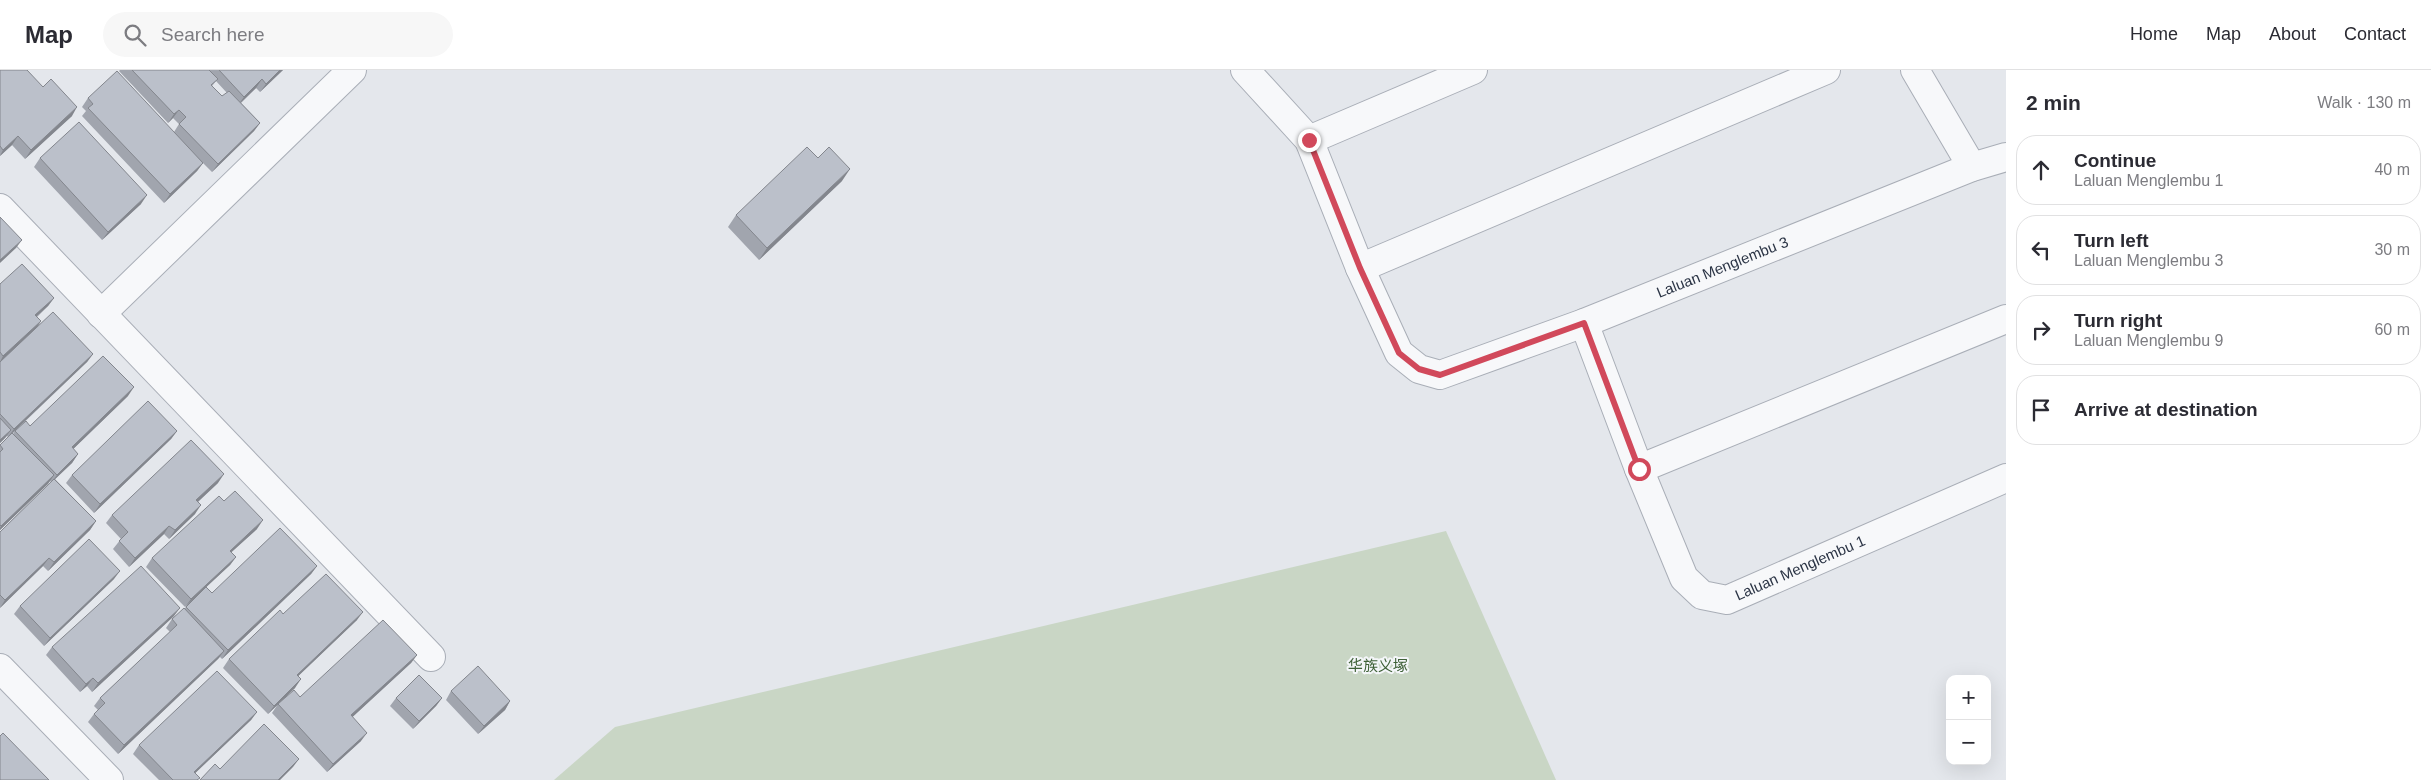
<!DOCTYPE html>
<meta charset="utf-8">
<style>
body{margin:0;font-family:Arial,"Noto Sans SC",sans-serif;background:#f7f7f7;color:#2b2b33}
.controls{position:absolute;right:15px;bottom:15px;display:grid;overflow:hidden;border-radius:10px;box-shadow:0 5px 20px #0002}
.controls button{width:45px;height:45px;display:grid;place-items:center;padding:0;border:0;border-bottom:1px solid #e1e1e2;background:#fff;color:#2b2b33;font:25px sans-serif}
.stop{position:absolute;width:15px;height:15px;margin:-11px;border:4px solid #d1495b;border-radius:50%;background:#fff}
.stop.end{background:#d1495b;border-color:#fff;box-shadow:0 1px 5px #0008}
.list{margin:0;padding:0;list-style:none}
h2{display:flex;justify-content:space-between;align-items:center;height:65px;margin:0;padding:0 20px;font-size:21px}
h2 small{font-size:16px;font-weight:400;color:#7c7c81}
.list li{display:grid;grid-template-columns:32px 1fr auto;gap:15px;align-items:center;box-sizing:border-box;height:70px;margin:0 10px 10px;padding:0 10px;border:1px solid #e1e1e2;border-radius:20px}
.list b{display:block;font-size:19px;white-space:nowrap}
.list p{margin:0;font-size:16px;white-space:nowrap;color:#7c7c81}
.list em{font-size:16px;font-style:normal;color:#7c7c81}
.icon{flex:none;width:28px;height:28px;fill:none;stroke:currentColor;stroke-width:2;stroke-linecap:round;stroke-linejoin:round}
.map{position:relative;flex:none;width:2006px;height:710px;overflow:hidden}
header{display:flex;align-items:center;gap:30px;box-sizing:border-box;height:70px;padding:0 25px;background:#fff;border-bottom:1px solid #e1e1e2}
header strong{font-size:24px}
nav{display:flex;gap:28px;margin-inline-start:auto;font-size:18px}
.search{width:350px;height:45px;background:#f7f7f7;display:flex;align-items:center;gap:12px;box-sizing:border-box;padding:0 18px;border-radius:28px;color:#7c7c81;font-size:19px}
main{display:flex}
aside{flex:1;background:#fff}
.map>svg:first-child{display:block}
.green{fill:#c9d6c5}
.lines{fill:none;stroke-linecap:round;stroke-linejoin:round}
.minor-casing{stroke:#a9aeb7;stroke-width:30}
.minor{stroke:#f7f8fa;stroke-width:28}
.wall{fill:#a1a5ae;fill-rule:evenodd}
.shaded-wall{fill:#83868d}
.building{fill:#bbc0ca;stroke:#83868d}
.route{stroke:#d1495b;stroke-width:6}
.labels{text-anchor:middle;stroke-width:4;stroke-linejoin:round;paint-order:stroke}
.street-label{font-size:15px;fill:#2b3445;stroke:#f4f6f9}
.park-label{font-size:15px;fill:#3f6138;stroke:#f4f6f9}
</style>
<header>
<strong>Map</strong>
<div class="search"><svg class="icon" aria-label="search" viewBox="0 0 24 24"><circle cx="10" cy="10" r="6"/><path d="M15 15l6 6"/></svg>Search here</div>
<nav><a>Home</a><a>Map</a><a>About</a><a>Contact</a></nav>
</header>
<main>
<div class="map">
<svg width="2006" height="710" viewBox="0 0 2006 710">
<rect width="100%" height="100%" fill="#e4e7ec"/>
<!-- green -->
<path class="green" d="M1446 461 1556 710H554L615 657Z"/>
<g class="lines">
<!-- minor casing -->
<g class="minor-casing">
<g id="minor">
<path id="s1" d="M1245 0 1309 70 1360 198 1399 283 1419 299 1440 305 1584 253 1972 97 2006 87"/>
<path d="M1915 0 1972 97"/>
<path d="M1309 70 1473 0"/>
<path d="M0 138 431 587"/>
<path d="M1360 198 1826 0"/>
<path d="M101 244 352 0"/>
<path id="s2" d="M1584 253 1639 399 1684 508 1702 525 1727 530 2006 408"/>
<path d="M1639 399 2006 249"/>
<path d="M0 598 109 710"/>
</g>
</g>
<!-- minor -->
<use href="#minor" class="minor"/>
</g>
<!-- wall -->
<path class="wall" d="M0 0 43 17 72 46 25 89 12 75 0 86Z
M120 0H283L260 22 256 18 241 33 260 53 254 61 212 102 203 93 197 101 164 133 82 46 86 41 82 37 88 28 174 62 179 54 173 48 168 53 119 1ZM216 11 227 23 222 26 212 16Z
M40 88 141 134 102 170 34 97Z
M842 111 759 190 728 157 736 145Z
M0 214 54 228 48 236 37 247 41 251 38 256 93 284 87 292 12 364H13L15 361 128 326 73 379 78 384 72 393 55 409 96 451 90 460 48 501 43 496 0 538V462L51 412 50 411 0 460V375L8 367 7 366 0 373Z
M177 361 171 369 94 443 66 413 72 405Z
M218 413 198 432 195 444 169 469 164 464 129 497 113 479 121 469 106 453 112 445Z
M224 431 257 459 231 482 236 487 230 495 206 517 212 523 317 496 311 504 222 589 220 587 118 684 88 652 94 644 98 640 94 636 100 628 170 562 166 558 172 549 184 539 202 521 185 537 146 497 152 488Z
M114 509 44 576 14 544 20 536Z
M283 544 357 550 298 606 295 618 268 644 223 598 229 589Z
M174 546 92 622 87 616 80 622 46 585 52 577Z
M417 585 411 593 352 647 361 671 327 702 272 643 278 634Z
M451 621 510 631 505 640 478 664 446 630Z
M396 628H442L436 636 413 659 390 636Z
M257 642 251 650 195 703 198 710H159L133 684 139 675Z"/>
<!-- shaded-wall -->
<path class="shaded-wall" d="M280 0H283L260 22 266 14Z
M262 9 256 18 238 35 244 27Z
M77 37 72 46 25 89 31 80Z
M179 40 173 48 168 53 174 44Z
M260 53 254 61 212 102 218 94Z
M18 66 12 75 0 86 3 80Z
M203 93 197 101 164 133 170 124Z
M850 99 842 111 759 190 767 178Z
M147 125 141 134 102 170 108 162Z
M22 170 16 178 0 193V190Z
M54 228 48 236 29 253 35 245Z
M41 251 35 260 0 292 3 286Z
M93 284 87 292 8 367 14 359Z
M134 317 128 326 66 386 72 377Z
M11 360 5 368 0 373V370Z
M177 361 171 369 94 443 100 434Z
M78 384 72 393 51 413 57 405Z
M224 404 218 413 190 439 196 430Z
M54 405 48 414 0 460V458L1 456Z
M201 435 195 444 169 469 175 460Z
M263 450 257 459 224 489 230 481Z
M96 451 90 460 48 501 54 492Z
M169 456 164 464 129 497 135 488Z
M236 487 230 495 185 537 191 529Z
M49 488 43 496 0 538 5 530Z
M317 496 311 504 222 589 228 580Z
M120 501 114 509 44 576 50 568Z
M180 538 174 546 92 622 98 613Z
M363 542 357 550 291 613 297 605Z
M224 581 218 589 118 684 124 675Z
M417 585 411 593 345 654 351 645Z
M93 608 87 616 80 622 86 614Z
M301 609 295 618 268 644 274 636Z
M442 628 436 636 413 659 419 651Z
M510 631 505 640 478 664 484 656Z
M257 642 251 650 188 710 194 702Z
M367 663 361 671 327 702 333 694Z
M299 689 293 697 280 710H278Z"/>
<!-- building -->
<path class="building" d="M0 0H27L43 17 51 9 77 37 31 80 18 66 3 80 0 76Z
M132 0H209L218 9 211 15 222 26 229 21 260 53 218 94 179 54 186 47 179 40 174 44Z
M219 0H280L266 14 262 9 244 27Z
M117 1 203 93 170 124 88 38 93 34 88 28Z
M79 52 147 125 108 162 40 88Z
M807 77 818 88 829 77 850 99 767 178 736 145Z
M0 147 22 170 0 190Z
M22 194 54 228 35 245 41 251 3 286 0 282V214Z
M53 242 93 284 14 359 0 344V292Z
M103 286 134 317 72 377 78 384 57 405 15 361 26 351 30 356Z
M148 331 177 361 100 434 72 405Z
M0 348 11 360 0 370Z
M12 363 54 405 1 456 0 455V382L3 379 0 375Z
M191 370 224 404 196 430 201 435 175 460 169 456 135 488 119 471 128 462 112 445Z
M54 409 96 451 54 492 49 488 5 530 0 525V462Z
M235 421 263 450 230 481 236 487 191 529 152 488 219 426 224 431Z
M280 458 317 496 228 580 186 537 206 517 212 523Z
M89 469 120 501 50 568 20 536Z
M141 496 180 538 98 613 93 608 86 614 52 577Z
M326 504 363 542 297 605 301 609 274 636 229 589 280 540 283 544Z
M184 538 224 581 124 675 94 644 105 633 100 628 177 555 172 549Z
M383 550 417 585 351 645 367 663 333 694 278 634 294 620 300 627Z
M478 596 510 631 484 656 451 621Z
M217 601 257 642 194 702 200 708 197 710H173L139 675Z
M419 605 442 628 419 651 396 628Z
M264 654 299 689 278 710H200L215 694 220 699Z
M3 663 49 710H0V666Z"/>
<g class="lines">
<!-- route -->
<path class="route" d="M1309 70 1360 198 1399 283 1419 299 1440 305 1584 253 1639 399"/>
</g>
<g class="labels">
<!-- street labels -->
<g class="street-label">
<text dy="5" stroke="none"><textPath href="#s1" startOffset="676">Laluan Menglembu 3</textPath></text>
<text dy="5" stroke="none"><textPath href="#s2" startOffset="404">Laluan Menglembu 1</textPath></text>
</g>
<!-- park labels -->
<g class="park-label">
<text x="1378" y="601">华族义塚</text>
</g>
</g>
</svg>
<div class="controls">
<button>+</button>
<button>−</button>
</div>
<div class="stop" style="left:1639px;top:399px"></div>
<div class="stop end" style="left:1309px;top:70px"></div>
</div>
<aside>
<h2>2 min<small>Walk · 130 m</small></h2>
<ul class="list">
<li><svg class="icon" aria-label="ahead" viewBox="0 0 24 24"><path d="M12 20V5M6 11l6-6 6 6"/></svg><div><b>Continue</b><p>Laluan Menglembu 1</p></div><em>40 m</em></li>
<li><svg class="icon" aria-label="left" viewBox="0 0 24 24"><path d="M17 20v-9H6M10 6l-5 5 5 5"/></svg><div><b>Turn left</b><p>Laluan Menglembu 3</p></div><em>30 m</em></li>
<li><svg class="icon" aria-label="right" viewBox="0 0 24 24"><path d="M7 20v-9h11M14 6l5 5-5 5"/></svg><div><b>Turn right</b><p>Laluan Menglembu 9</p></div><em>60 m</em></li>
<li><svg class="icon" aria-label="arrive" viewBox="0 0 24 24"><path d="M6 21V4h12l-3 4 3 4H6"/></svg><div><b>Arrive at destination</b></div></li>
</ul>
</aside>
</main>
